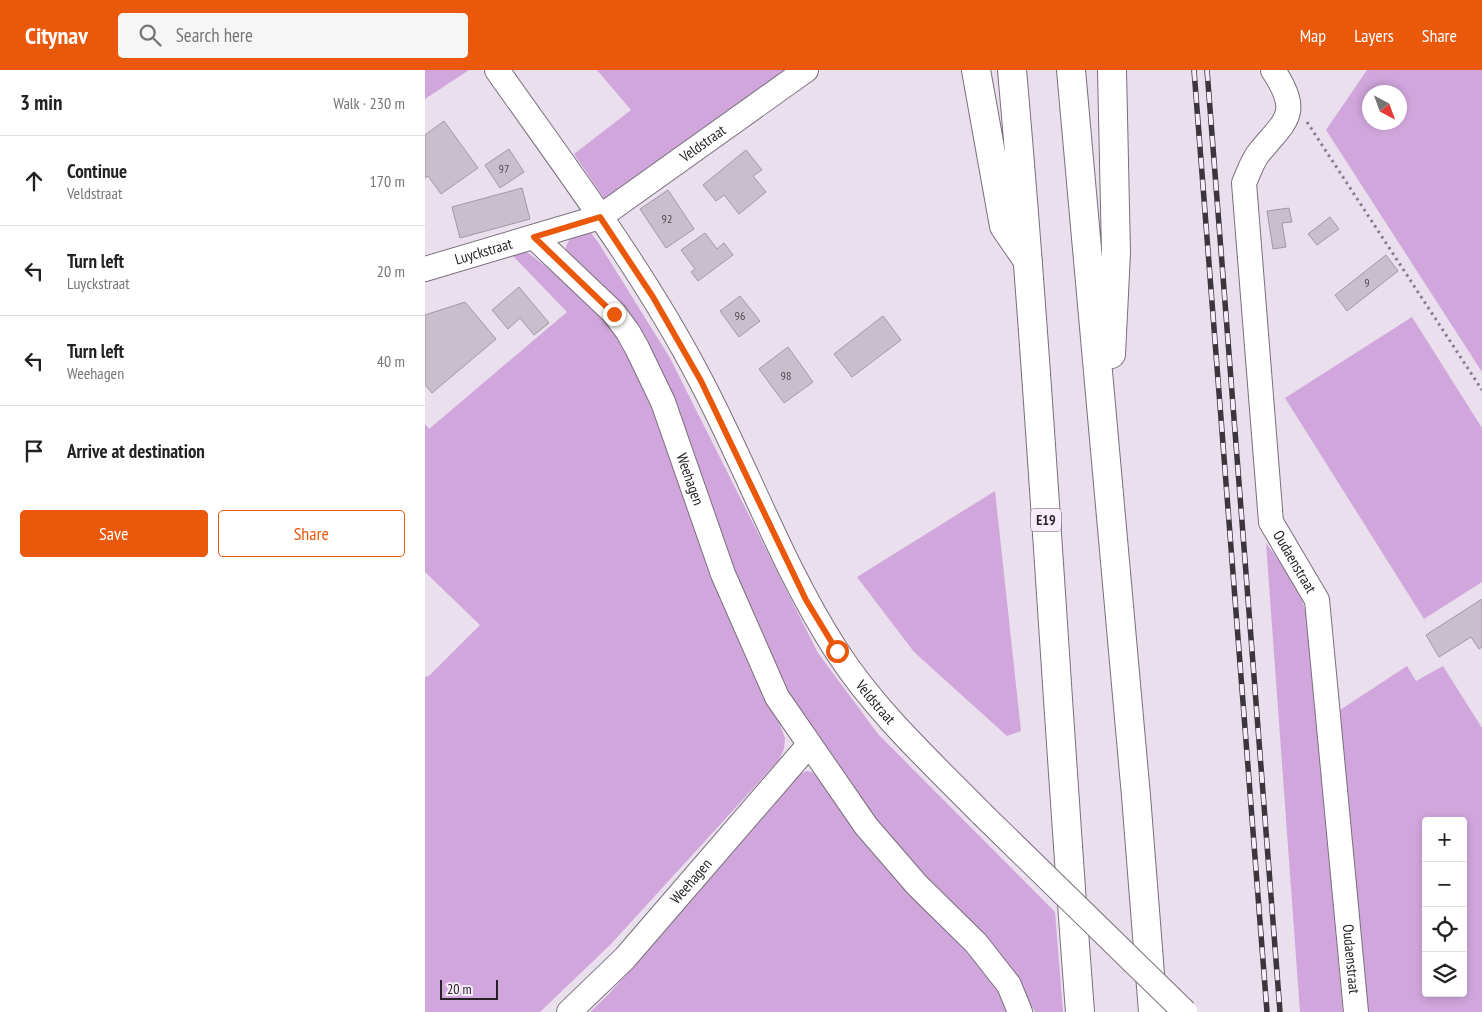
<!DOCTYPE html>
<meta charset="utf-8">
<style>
body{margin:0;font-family:"PT Sans Narrow",sans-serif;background:#f6f6f6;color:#222}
.controls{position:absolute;right:15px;bottom:15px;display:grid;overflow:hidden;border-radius:5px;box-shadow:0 2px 8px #0003}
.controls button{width:45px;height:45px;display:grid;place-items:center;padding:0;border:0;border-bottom:1px solid #e0e0e0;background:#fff;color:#222;font:25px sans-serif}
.compass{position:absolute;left:937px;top:15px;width:45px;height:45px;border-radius:50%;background:#fff;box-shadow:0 2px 8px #0003;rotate:139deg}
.scale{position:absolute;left:15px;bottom:12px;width:58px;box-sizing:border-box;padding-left:5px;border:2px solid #272228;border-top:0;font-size:14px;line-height:18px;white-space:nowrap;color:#272228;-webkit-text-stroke:4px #f7ecfa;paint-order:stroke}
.stop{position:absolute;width:15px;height:15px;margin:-11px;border:4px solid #ea580c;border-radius:50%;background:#fff}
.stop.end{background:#ea580c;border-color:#fff;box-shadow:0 1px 5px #0008}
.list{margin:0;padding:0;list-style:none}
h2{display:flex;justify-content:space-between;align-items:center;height:65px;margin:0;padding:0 20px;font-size:21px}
h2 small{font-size:16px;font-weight:400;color:#767676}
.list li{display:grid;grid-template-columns:32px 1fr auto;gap:15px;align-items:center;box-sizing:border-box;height:90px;padding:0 20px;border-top:1px solid #e0e0e0}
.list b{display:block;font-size:19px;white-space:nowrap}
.list p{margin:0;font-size:16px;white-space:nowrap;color:#767676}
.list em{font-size:16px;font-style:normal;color:#767676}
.actions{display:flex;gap:10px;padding:15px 20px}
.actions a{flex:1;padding:11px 0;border:1px solid #ea580c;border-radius:5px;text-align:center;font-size:18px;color:#ea580c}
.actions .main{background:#ea580c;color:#fff}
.icon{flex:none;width:28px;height:28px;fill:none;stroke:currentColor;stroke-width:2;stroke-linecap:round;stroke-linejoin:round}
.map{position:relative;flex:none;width:1057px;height:942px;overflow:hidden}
header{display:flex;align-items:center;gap:30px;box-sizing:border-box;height:70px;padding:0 25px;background:#ea580c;color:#fff}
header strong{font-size:24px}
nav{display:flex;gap:28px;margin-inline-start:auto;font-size:18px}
.search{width:350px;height:45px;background:#f6f6f6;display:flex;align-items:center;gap:12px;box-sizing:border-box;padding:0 18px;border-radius:5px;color:#767676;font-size:19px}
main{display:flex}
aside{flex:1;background:#fff}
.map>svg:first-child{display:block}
.green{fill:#d1a6dc;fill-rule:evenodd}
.building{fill:#c9becc;stroke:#a297a4}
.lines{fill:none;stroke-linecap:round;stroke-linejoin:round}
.minor-casing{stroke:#796f7b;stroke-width:26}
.highway-casing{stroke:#796f7b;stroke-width:30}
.path{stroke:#857d87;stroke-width:3;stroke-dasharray:2.5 4;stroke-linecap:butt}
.minor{stroke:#fff;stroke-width:24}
.highway{stroke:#fff;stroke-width:28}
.rail-casing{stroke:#3b353c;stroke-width:5.5}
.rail{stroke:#f7ecfa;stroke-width:4;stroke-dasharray:11;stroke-linecap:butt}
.minor-bridge-casing{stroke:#796f7b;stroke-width:26;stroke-linecap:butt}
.minor-bridge{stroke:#fff;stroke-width:24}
.route{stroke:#ea580c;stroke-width:6}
.labels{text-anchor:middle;stroke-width:5;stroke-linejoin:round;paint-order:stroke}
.number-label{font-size:12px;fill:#504951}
.shield{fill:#f7ecfa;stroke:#655f67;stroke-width:1}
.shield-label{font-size:14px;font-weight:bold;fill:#272228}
.street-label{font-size:15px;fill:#272228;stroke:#f7ecfa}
</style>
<header>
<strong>Citynav</strong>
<div class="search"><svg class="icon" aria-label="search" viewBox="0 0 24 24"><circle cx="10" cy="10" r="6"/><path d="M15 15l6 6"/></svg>Search here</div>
<nav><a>Map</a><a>Layers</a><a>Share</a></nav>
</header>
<main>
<aside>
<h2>3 min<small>Walk · 230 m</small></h2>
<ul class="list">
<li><svg class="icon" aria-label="ahead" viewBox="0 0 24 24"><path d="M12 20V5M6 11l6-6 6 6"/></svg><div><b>Continue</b><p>Veldstraat</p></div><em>170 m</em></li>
<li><svg class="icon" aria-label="left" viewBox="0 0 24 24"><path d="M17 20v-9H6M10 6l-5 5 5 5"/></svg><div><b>Turn left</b><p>Luyckstraat</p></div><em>20 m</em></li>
<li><svg class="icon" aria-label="left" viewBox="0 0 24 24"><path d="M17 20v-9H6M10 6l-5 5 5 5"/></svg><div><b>Turn left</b><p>Weehagen</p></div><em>40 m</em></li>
<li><svg class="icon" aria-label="arrive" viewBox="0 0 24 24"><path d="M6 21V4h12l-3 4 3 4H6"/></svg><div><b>Arrive at destination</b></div></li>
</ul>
<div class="actions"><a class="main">Save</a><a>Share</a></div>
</aside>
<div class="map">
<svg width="1057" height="942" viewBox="0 0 1057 942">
<rect width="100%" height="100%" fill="#eadfed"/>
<!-- green -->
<path class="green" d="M0 0H44L0 29Z
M172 0H362L182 133 149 84 206 40Z
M942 0H1057V302L901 60ZM944 22H974V52H944Z
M161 162 166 163 173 172 245 288 393 583 453 664 630 842 638 942H610L601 926 477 783 427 721 366 627 324 540 249 337 141 182C140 169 150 165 161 162Z
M98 179 145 215 185 254 201 280 236 359 273 469 324 595 354 652 360 668 359 679 354 690 185 875 115 942H0V607L5 605 55 555 0 502V354L4 359 142 242 87 185Z
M987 247 1057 358V512L999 549 860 328Z
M570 421 596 661 582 666 489 582 432 507Z
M841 473 874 519 882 547 918 942H875Z
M982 596 991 611 1018 596 1057 658V942H938L912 642ZM1001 751H1038V923H1001Z
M382 701 390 703 397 711 460 796 565 907 583 942H165L184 924 375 704Z"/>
<!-- building -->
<path class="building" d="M19 51 53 98 16 124 3 106 0 108V65Z
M84 79 99 102 75 118 60 95Z
M321 80 337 100 328 106 341 122 314 144 299 125 291 131 278 115Z
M97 118 105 149 35 168 27 137Z
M243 120 269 159 241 178 215 139Z
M864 138 867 152 857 153 861 177 848 179 842 141Z
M905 147 914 159 892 175 883 164Z
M280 163 292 179 299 173 308 185 273 211 266 202 270 199 256 180Z
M961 185 973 201 922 241 910 225Z
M94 217 124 253 109 265 95 248 83 259 67 240Z
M315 226 335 251 314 267 295 241Z
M40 232 71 269 7 323 0 315V245Z
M458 246 476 270 427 307 409 284Z
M363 277 388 312 359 333 334 299Z
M1057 529V577L1054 579 1046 567 1014 587 1001 565Z"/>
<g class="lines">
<!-- minor casing -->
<g class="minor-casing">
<g id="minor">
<path id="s1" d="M72 0C143 101 219 201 276 311 323 400 357 496 411 580 451 642 506 692 557 744"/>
<path id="s2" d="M848 0C877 45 861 49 833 84 827 92 823 104 819 113L846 452 892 530 931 942"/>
<path id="s3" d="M109 167 189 243 203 262 212 278 238 332 298 504 352 627 441 756 492 815 551 873 584 915 595 942"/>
<path id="s4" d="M0 199 175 147 381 0"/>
<path id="s5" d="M144 942 200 888 383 676"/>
</g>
</g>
<!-- highway casing -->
<g class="highway-casing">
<path id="highway" d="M551 0 579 156 603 191
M587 0C615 314 631 628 655 942
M646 0 711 726 728 942
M686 284 691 183 687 0"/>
</g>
<!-- path -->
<path class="path" d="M882 52 1057 320"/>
<!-- minor -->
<use href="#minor" class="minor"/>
<!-- highway -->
<use href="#highway" class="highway"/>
<!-- rail casing -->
<g class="rail-casing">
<path id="rail" d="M769 0 842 942
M782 0 855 942"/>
</g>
<!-- rail -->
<use href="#rail" class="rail"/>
<!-- minor-bridge casing -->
<g class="minor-bridge-casing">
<path id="minor-bridge" d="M557 744 760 942"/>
</g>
<!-- minor-bridge -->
<use href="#minor-bridge" class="minor-bridge"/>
</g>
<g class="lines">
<!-- route -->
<path class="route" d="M189 244 109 167 175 147 228 227 276 311 381 530 412 581"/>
</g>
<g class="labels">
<!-- number labels -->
<g class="number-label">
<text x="79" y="103">97</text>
<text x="242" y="153">92</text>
<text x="942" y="217">9</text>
<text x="315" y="250">96</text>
<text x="361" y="310">98</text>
</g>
<!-- shield labels -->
<rect class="shield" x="606" y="438.5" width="30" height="23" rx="4"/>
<g class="shield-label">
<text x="621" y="455">E19</text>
</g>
<!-- street labels -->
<g class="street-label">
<text dy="5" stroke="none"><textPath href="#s4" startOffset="309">Veldstraat</textPath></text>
<text dy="5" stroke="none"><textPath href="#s4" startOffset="61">Luyckstraat</textPath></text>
<text dy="5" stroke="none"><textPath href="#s3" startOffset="294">Weehagen</textPath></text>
<text dy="5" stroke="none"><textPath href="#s2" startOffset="516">Oudaenstraat</textPath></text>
<text dy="5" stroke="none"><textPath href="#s1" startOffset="739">Veldstraat</textPath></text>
<text dy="5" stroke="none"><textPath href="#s5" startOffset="179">Weehagen</textPath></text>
<text dy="5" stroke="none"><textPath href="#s2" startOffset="921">Oudaenstraat</textPath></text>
</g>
</g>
</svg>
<div class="controls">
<button>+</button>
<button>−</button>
<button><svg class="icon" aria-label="locate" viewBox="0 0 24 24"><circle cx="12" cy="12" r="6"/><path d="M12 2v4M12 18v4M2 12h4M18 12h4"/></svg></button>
<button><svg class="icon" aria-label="layers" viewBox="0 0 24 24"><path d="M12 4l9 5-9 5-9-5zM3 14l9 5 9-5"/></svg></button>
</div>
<svg class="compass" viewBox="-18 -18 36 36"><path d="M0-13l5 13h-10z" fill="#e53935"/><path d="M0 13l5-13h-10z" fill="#767676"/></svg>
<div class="scale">20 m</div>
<div class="stop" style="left:412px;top:581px"></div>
<div class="stop end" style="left:189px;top:244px"></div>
</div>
</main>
